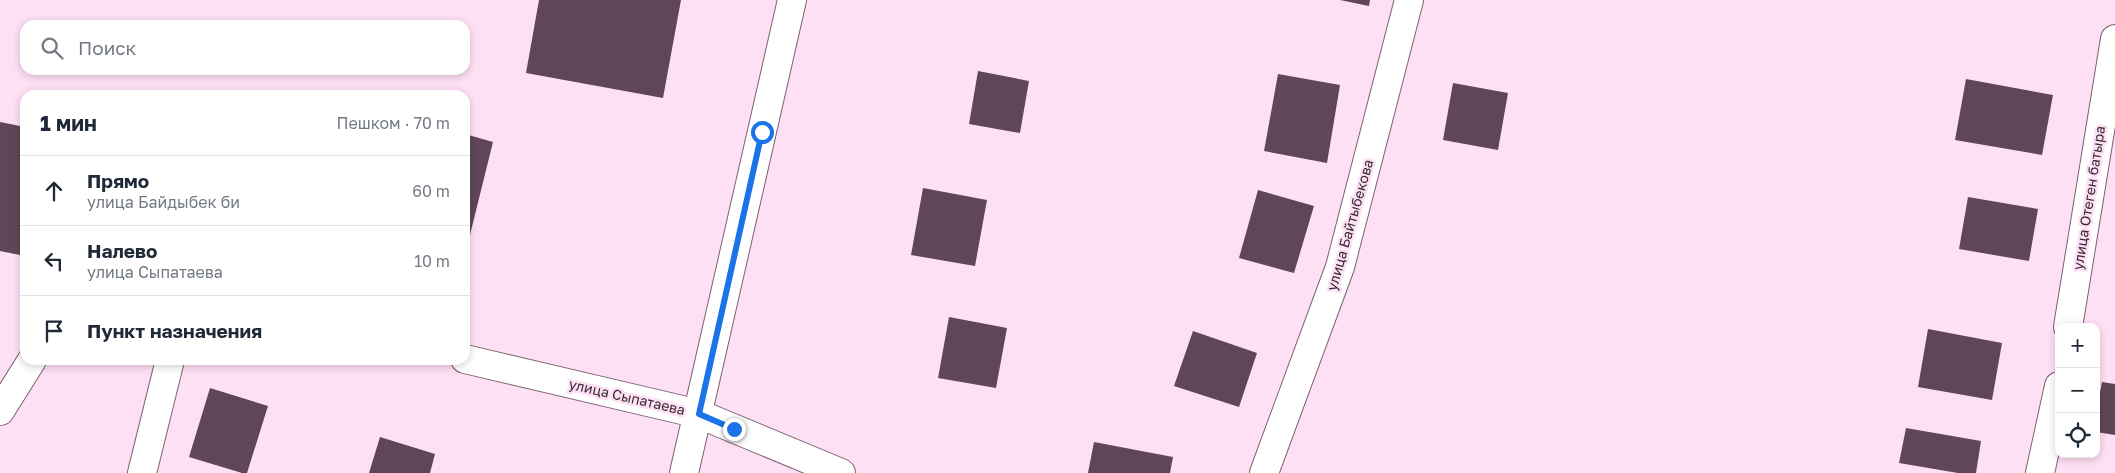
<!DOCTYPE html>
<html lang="ru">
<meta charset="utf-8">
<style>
body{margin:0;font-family:"Golos Text",sans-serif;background:#f2f2f3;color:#1f2937}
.controls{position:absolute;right:15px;bottom:15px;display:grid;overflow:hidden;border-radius:10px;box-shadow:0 2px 8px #0003}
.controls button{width:45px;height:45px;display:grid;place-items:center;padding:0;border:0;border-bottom:1px solid #e0e1e3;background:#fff;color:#1f2937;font:25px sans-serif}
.stop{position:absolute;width:15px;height:15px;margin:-11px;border:4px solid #1a73e8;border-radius:50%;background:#fff}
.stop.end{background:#1a73e8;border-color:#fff;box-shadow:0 1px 5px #0008}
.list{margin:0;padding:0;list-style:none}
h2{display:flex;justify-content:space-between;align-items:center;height:65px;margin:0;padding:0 20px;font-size:21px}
h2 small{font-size:16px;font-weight:400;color:#747a83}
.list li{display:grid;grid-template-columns:32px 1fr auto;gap:15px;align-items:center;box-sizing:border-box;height:70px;padding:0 20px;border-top:1px solid #e0e1e3}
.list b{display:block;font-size:19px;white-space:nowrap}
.list p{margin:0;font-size:16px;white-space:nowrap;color:#747a83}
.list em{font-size:16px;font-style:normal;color:#747a83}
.icon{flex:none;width:28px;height:28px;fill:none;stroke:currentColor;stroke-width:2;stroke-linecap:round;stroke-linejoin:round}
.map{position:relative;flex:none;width:2115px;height:473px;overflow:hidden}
.search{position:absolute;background:#fff;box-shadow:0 2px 8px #0003;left:20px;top:20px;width:450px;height:55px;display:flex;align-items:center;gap:12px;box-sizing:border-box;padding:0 18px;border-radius:15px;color:#747a83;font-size:19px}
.panel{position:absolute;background:#fff;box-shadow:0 2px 8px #0003;left:20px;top:90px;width:450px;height:275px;border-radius:15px}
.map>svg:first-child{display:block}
.building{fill:#5f4758}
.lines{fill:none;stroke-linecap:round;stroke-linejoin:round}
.street-casing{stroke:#7a6072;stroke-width:30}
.street{stroke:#fff;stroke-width:28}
.route{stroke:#1a73e8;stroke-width:6}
.labels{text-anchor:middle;stroke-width:5;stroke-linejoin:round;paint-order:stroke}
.street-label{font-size:14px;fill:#372b33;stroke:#fee0f4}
</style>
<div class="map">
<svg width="2115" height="473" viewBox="0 0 2115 473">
<rect width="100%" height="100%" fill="#fee0f4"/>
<!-- building -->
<path class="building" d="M539 0H681L663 98 526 73Z
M1340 0H1370L1369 6Z
M978 71 1029 81 1020 133 969 124Z
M1278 74 1340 85 1327 163 1264 151Z
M1966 79 2053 95 2042 155 1955 140Z
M1453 83 1508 93 1498 150 1443 140Z
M0 122 25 127V232L20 255 0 251Z
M465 134 493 142 466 251H465Z
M923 188 987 200 975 266 911 255Z
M1258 190 1314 206 1294 273 1239 258Z
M1968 197 2038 209 2029 261 1959 249Z
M949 317 1007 328 996 388 938 378Z
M1928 329 2002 343 1992 400 1918 387Z
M1193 331 1257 353 1239 407 1174 386Z
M2102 382 2115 384V435L2096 432V413Z
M210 388 268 406 247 473H242L189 457Z
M1906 428 1981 441 1976 473H1958L1899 463Z
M380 437 435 454 430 473H369Z
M1094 442 1173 457 1170 473H1088Z"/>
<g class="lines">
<!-- street casing -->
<g class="street-casing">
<path id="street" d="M2068 327 2115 39
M465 359 699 414 841 473
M0 411 32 360
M142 473 170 360
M684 473 792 0
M1264 473 1340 267 1409 0
M2040 473 2059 386"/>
</g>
<!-- street -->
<use href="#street" class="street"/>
</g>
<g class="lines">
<!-- route -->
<path class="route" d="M734 429 699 414 762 132"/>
</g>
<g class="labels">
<!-- street labels -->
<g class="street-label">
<text transform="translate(2089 198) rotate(-81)" y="5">улица Отеген батыра</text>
<text transform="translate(1350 225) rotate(-74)" y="5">улица Байтыбекова</text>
<text transform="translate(627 397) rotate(13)" y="5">улица Сыпатаева</text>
</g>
</g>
</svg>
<div class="controls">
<button>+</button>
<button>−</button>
<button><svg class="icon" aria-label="locate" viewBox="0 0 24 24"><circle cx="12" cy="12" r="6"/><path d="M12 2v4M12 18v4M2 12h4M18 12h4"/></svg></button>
</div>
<div class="stop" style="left:762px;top:132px"></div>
<div class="stop end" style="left:734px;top:429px"></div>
<div class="search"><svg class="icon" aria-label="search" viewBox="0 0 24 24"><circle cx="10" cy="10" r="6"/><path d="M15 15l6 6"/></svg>Поиск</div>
<section class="panel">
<h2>1 мин<small>Пешком · 70 m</small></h2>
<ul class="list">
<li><svg class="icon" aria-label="ahead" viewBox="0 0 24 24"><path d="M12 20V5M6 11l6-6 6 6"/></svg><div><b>Прямо</b><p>улица Байдыбек би</p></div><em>60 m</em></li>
<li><svg class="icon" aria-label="left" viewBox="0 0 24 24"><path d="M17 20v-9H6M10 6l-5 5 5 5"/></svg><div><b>Налево</b><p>улица Сыпатаева</p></div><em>10 m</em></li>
<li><svg class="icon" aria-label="arrive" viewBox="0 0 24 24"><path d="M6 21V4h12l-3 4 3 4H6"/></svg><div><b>Пункт назначения</b></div></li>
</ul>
</section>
</div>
